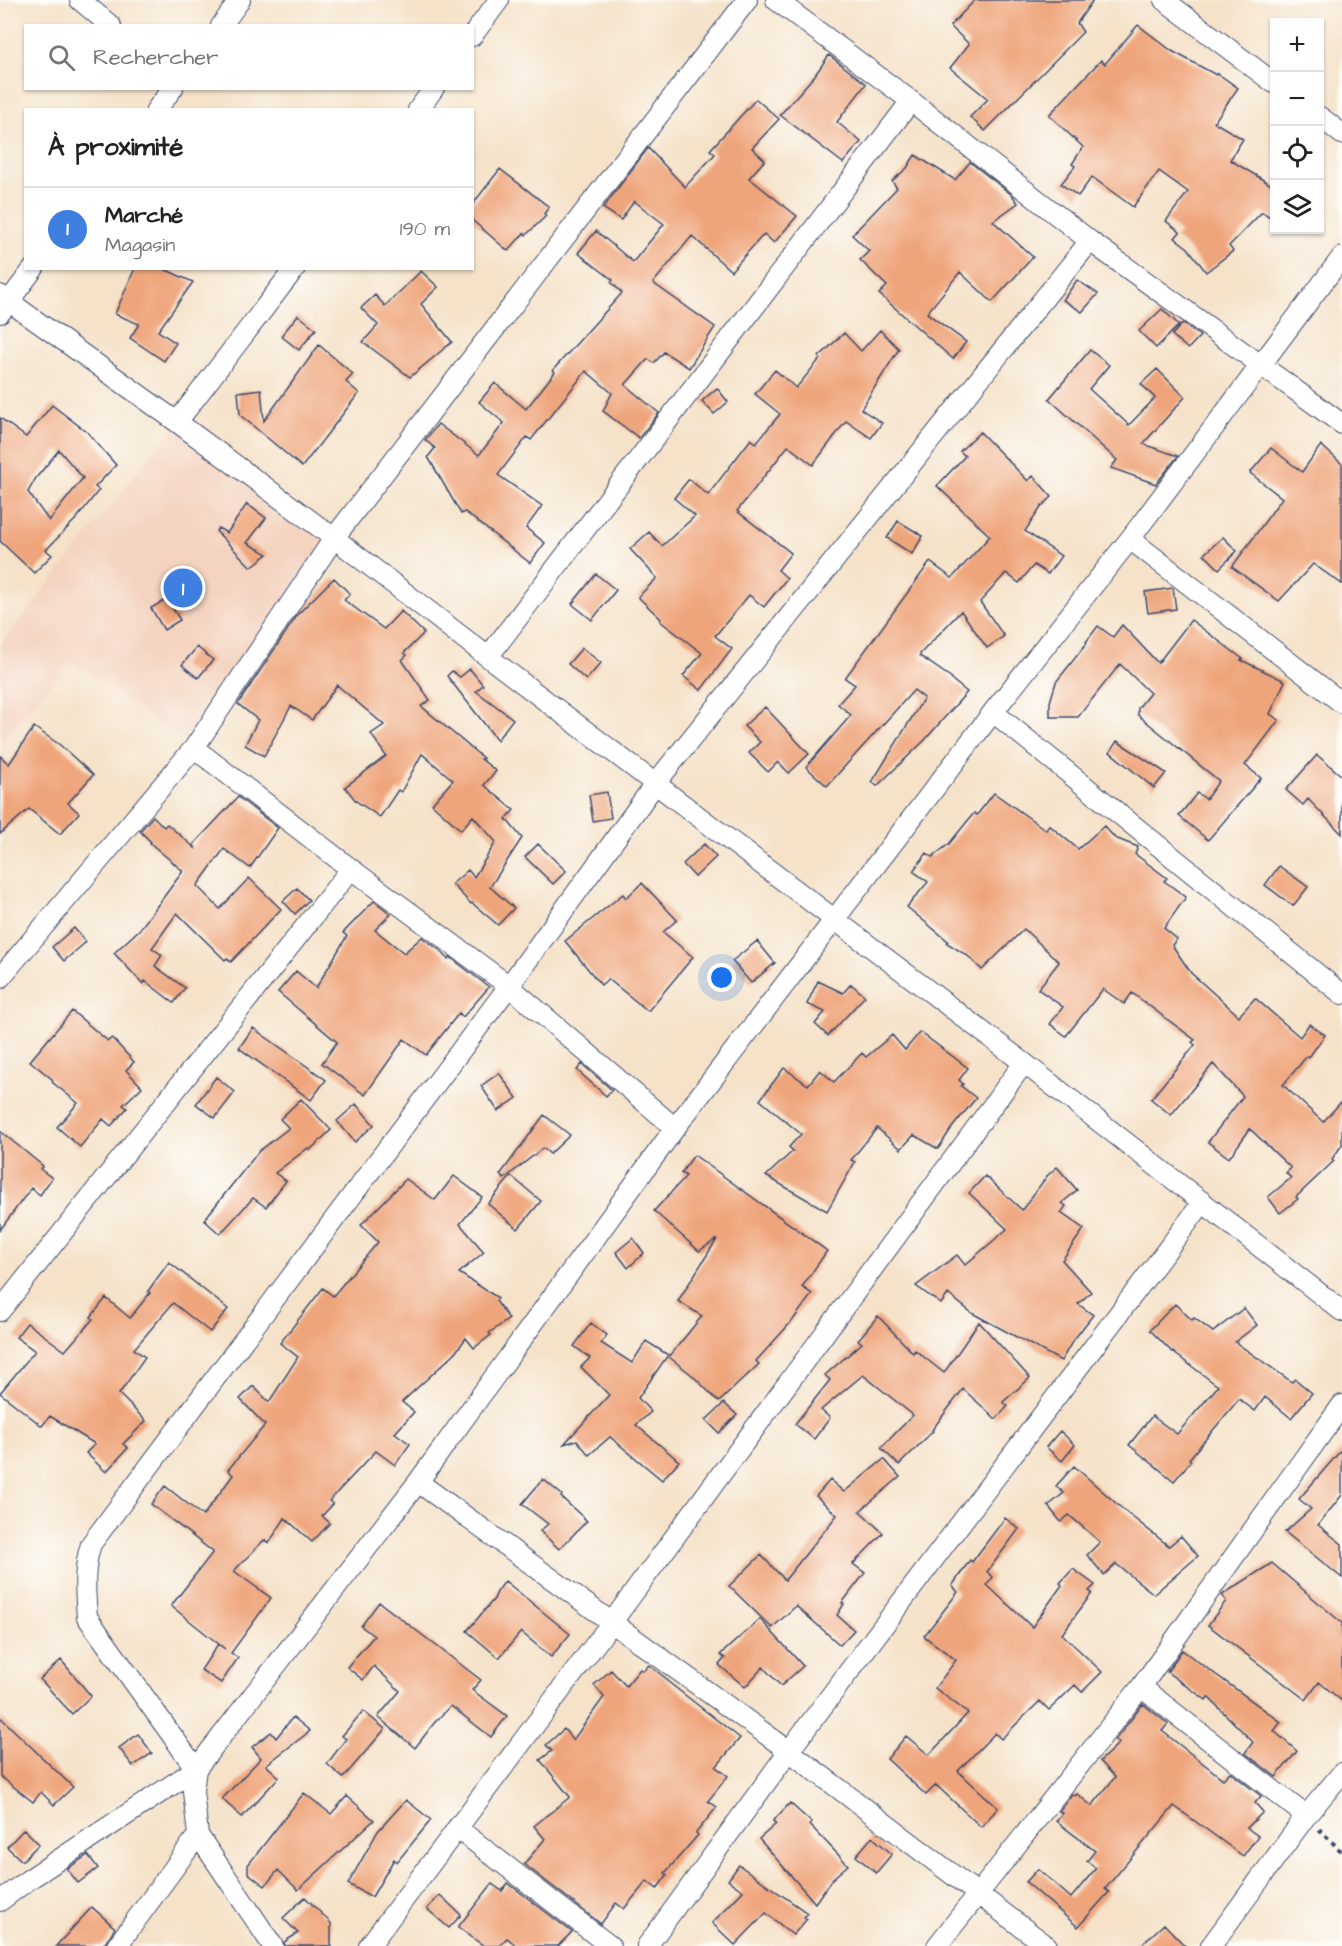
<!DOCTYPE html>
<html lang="fr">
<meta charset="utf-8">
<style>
body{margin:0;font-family:"Architects Daughter",sans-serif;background:#f2f2f2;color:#222}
.controls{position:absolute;right:18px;top:18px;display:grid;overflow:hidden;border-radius:0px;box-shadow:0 2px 4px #0004}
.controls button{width:54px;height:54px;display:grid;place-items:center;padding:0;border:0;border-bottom:2px solid #e0e0e0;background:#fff;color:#222;font:30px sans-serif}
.you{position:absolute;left:722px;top:978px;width:21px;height:21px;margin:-15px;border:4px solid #fff;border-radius:50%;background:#1a73e8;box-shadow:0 0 0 9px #1a73e833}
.badge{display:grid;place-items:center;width:39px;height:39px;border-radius:50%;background:#d1495b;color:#fff;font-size:20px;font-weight:700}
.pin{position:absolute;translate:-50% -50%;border:3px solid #fff;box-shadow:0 2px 6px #0006}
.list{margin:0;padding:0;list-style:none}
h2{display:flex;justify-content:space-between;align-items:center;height:78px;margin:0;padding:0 24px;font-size:26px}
h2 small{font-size:20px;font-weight:400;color:#767676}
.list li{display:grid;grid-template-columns:39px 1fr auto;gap:18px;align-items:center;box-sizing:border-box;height:84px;padding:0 24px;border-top:2px solid #e0e0e0}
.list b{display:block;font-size:22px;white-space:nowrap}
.list p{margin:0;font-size:20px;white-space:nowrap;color:#767676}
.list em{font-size:20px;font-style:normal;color:#767676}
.icon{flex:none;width:33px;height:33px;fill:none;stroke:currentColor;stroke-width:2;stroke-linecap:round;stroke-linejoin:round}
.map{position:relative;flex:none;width:1342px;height:1946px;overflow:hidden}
.search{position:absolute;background:#fff;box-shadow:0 2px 4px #0004;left:24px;top:24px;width:450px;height:66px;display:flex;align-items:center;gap:15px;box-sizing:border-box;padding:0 21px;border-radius:0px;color:#767676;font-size:22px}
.panel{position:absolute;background:#fff;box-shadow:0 2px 4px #0004;left:24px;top:108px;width:450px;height:162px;border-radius:0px}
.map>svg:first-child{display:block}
.built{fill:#f4d3c0}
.building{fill:#efa57b;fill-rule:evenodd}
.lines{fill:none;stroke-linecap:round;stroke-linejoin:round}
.street-casing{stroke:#3c4a6e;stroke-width:22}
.path{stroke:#3c4a6e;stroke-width:4;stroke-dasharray:4.5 4.5;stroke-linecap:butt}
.street{stroke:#fff;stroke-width:20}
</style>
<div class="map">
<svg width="1342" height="1946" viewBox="0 0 1342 1946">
<rect width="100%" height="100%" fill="#fdfcf7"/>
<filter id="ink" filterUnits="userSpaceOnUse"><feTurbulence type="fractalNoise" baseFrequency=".0167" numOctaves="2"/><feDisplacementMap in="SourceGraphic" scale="12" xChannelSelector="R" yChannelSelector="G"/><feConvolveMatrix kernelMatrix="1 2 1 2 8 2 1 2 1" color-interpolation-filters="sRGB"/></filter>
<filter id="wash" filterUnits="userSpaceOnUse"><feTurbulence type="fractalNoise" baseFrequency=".008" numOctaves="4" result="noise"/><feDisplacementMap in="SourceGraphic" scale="24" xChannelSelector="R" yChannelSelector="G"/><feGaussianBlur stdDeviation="1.35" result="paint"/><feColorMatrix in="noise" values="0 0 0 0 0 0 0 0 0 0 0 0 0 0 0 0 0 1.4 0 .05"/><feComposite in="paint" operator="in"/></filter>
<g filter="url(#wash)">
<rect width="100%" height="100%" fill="#f5e2c9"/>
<!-- built -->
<path class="built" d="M177 422 334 538 194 748 71 661 0 744V645Z"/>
<g id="blocks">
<!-- building -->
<path class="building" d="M975 0H1093L1077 23 1083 32 985 131 970 117 988 99 950 68 969 44 950 26Z
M1138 25 1172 51 1216 75 1217 73 1238 88 1214 122 1243 139 1230 160 1275 187V220L1262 212 1229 246 1233 251 1206 272 1188 248 1175 238 1180 232 1166 221 1188 192 1159 171 1133 207 1092 177 1078 196 1061 184 1075 166 1072 164 1083 147 1049 115 1101 60 1105 64Z
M829 55 866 84 837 122 861 142 843 163 780 115 815 75Z
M756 99 779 119 752 148 765 160 749 178 797 216 774 243 764 234 731 271 692 236 653 283 715 327 689 368 664 352 654 363 648 359 625 385 659 413 639 438 603 411 612 393 586 371 531 440 527 437 498 475 542 506 526 528 545 543 530 563 465 512 461 514 428 457 435 448 425 440 438 424 479 455 504 423 479 402 495 383 526 409 555 372 553 370 622 293 611 282 613 280 578 253 596 231 633 262 664 224 634 201 621 220 603 208 648 148 685 187 715 154 710 150Z
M915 155 955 180 970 162 1012 195 1018 203 993 221 1033 257 992 302 960 272 927 313 966 342 953 359 879 294 887 286 860 260 869 251 852 235 897 188 892 181 907 168Z
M500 169 549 207 544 214 546 216 526 235 524 233 508 251 472 220V205Z
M135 268H162L193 282 158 331 176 343 164 361 130 338 139 324 115 314Z
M421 271 438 287 421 304 452 342 410 377 363 342 378 325 361 308 375 295 385 306Z
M1077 280 1098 294 1082 312 1063 300Z
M1162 309 1179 325 1156 348 1139 331Z
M298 315 316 329 299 350 281 336Z
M1183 323 1200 336 1188 349 1172 335Z
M880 330 899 349 861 409 882 423 871 438 846 421 813 465 788 446 737 511 791 553 778 570 787 578 764 607 749 595 715 636 732 649 701 690 683 676 702 653 660 621 661 619 638 597 657 578 630 549 649 532 662 546 695 516 674 498 689 479 708 495 751 439 756 443 780 414 755 394 775 370 796 388 820 359 819 357 844 333 861 351Z
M319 345 353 374 346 382 359 393 302 467 240 415 238 392 261 389 264 421Z
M1090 350 1109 365 1089 389 1129 425 1155 398 1141 384 1157 369 1185 397 1143 444 1178 456 1156 484 1111 468 1117 460 1049 399Z
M717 388 728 402 714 414 702 401Z
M52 405 87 432 116 465 95 487 99 490 77 518 46 550 52 555 34 573 0 541V418L26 437ZM59 450 83 478 49 521 28 492 36 478Z
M980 432 1028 481 1033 476 1052 497 1042 506 1025 531 1061 556 1048 574 1034 565 1019 583 1006 573 980 602 1004 636 987 648 961 611 920 654V656L952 678 951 679 967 692 924 741 877 786 872 782 924 698 914 690 827 786 806 767 851 715 838 704 855 685 845 678 930 562 952 578 990 536 937 486 965 456 960 451Z
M1321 445 1342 464V584L1313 564 1279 601 1232 567 1282 498 1250 473 1271 448 1302 472Z
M247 504 266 518 247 543 268 554 251 567 216 531 218 528 227 533Z
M898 521 923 536 912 554 887 538Z
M1223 537 1237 551 1219 569 1204 554Z
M596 574 616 590 592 620 572 604Z
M334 578 350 594 344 600 384 629 401 611 424 633 404 653 407 655 402 660 430 700 421 706 483 758 481 759 496 771 484 785 514 810 506 819 522 838 490 887 514 908 498 925 472 903 471 904 452 884 468 870 474 877 496 842 473 816 461 830 432 804 453 780 422 754 401 792 398 790 380 817 356 801 345 787 386 756 371 734 384 725 337 685 312 720 291 706 264 756 245 745 258 720 238 704 298 614Z
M1173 588 1176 609 1148 613 1145 592Z
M167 599 180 620 164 630 151 608Z
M1191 620 1243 659 1241 660 1285 681 1270 714 1279 720 1245 765 1261 778 1208 840 1179 816 1197 793 1206 799 1219 781 1138 715V708L1150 693 1120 664 1078 717H1050V702L1056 682 1087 643 1086 642 1098 626 1113 637 1122 625 1158 663Z
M197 647 213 660 198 678 182 665Z
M582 648 601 663 586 680 568 664Z
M470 669 483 685 476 691 513 719 497 740 447 676 452 671 460 677Z
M765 707 809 754 789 773 778 762 768 772 749 753 760 742 744 726Z
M34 727 60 745 93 775 68 803 79 813 60 834 29 809 0 834V756L9 764Z
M1117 741 1166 773 1154 788 1110 752Z
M1317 755 1342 776V834L1308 799 1303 805 1286 790Z
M607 792 611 818 593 821 589 795Z
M994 793 1046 830 1049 825 1078 849 1104 826 1115 838 1138 847 1135 854 1167 878 1164 881 1186 897 1164 928 1177 939 1172 945 1191 973 1239 1016 1255 998 1300 1037 1309 1024 1325 1035 1309 1057 1307 1056 1283 1085 1323 1122 1342 1101V1145L1332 1159 1334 1161 1296 1197 1298 1199 1280 1213 1268 1197 1291 1178 1286 1173 1291 1168 1250 1129 1229 1158 1208 1142 1243 1096 1213 1064 1171 1115 1151 1099 1195 1045 1192 1042 1195 1040 1132 993 1124 1004 1103 989 1066 1036 1050 1024 1063 1007 1038 989 1059 962 1024 929 982 970 968 956 947 943 948 941 907 907 928 882 913 871 927 853 932 857 949 844 974 813 977 815Z
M238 797 278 828 250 868 224 849 197 886 220 909 249 878 281 909 231 962 227 958 225 960 177 913 152 948 162 955 155 966 185 988 174 1003 145 981 143 984 114 953 140 929 183 871 150 843 151 842 140 831 153 816 164 827 167 824 195 848 194 844Z
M538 844 566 871 553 884 525 857Z
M704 844 716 857 695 877 683 864Z
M1279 866 1308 887 1293 906 1265 885Z
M642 883 677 920 663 932 693 957 648 1011 608 979 601 985 565 941 623 894 626 898Z
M297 888 309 900 295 914 283 901Z
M374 901 391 914 375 930 404 953 422 937 442 952 448 959 450 957 489 987 463 1017 459 1013 426 1055 404 1039 365 1095 322 1063 337 1042 278 992 296 971 316 988 347 936 343 933Z
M74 928 86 942 64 961 52 947Z
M757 941 775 963 751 983 732 961Z
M818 981 843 993 851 984 865 996 828 1036 815 1024 825 1012 807 1004Z
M72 1011 108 1041 112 1038 134 1062 126 1070 142 1087 123 1105 127 1108 111 1126 103 1119 80 1147 57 1127 78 1103 52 1082 53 1080 30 1061Z
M253 1028 326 1080 311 1100 239 1048Z
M920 1032 968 1068 959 1080 963 1084 961 1086 976 1098 951 1129 938 1149 914 1135 901 1149 877 1128 851 1160 855 1162 827 1211 766 1176 793 1151 789 1147 801 1134 760 1100 784 1068 808 1085 820 1070 834 1082 862 1053 866 1057 892 1035 905 1050Z
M582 1064 612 1090 606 1096 577 1070Z
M499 1073 517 1098 498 1111 481 1086Z
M216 1077 235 1092 215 1118 196 1104Z
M301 1099 331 1130 310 1150 308 1148 275 1173 286 1181 266 1207 253 1198 220 1234 204 1220 259 1151 289 1128 280 1119Z
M356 1104 374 1125 355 1142 337 1121Z
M544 1115 570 1135 550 1154 543 1148 504 1179 500 1175Z
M0 1131 43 1166 40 1169 52 1178 40 1195 31 1188 0 1230Z
M694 1155 827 1251 802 1287 812 1294 793 1320 756 1361 759 1364 719 1402 692 1375 669 1357 702 1316 678 1301 717 1239 699 1251 654 1211 686 1176 681 1173Z
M1057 1167 1077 1190 1062 1203 1066 1206 1061 1213 1084 1229 1062 1260 1091 1292 1078 1304 1093 1315 1072 1342 1061 1361 972 1313 948 1294 941 1304 916 1286 957 1255 965 1265 1007 1229 969 1193 985 1176 1022 1210 1047 1176Z
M454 1176 482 1197 460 1224 484 1252 459 1273 498 1298 496 1301 509 1319 489 1333 491 1335 474 1348 466 1338 455 1353 402 1402 414 1412 395 1433 410 1444 395 1465 376 1451 329 1501 333 1504 322 1516 330 1523 312 1542 285 1518 269 1543 264 1540 234 1571 271 1598 231 1653 238 1658 221 1683 201 1670 218 1644 225 1649 171 1606 213 1552 151 1504 165 1486 203 1516 233 1475 228 1470 265 1425 240 1399 253 1386 269 1402 298 1357 280 1343 323 1288 333 1296 378 1242 361 1225 406 1179 435 1200Z
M511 1176 541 1201 518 1229 488 1204Z
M633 1238 644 1253 628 1268 616 1252Z
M169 1262 228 1309 210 1332 173 1303 134 1349 145 1357 119 1394 146 1421 123 1444 128 1448 106 1472 86 1453 95 1444 50 1416 42 1426 0 1393 35 1351 16 1337 27 1323 65 1351 93 1319 91 1317 106 1298 130 1318 150 1293 148 1291Z
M1175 1304 1192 1320 1194 1318 1213 1332 1244 1308 1257 1325 1235 1342 1292 1382 1295 1379 1312 1393 1291 1418 1265 1397 1255 1411 1239 1399 1189 1459 1191 1461 1174 1481 1129 1445 1152 1416 1177 1434 1218 1386 1170 1350 1150 1330Z
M878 1316 913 1353 915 1350 944 1373 979 1322 1030 1378 1003 1402 1008 1406 996 1419 963 1389 932 1430 933 1431 899 1465 881 1448 913 1415 863 1375 821 1410 830 1418 814 1439 795 1424 830 1380 825 1375 862 1343 858 1340Z
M591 1323 607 1335 601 1343 632 1363 646 1341 668 1355 638 1398 651 1412 636 1425 679 1461 662 1480 610 1437 589 1455 577 1440 564 1444 609 1395 581 1367 590 1358 574 1346Z
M724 1403 737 1415 719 1433 706 1420Z
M1060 1431 1075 1445 1062 1461 1046 1447Z
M1342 1449V1495L1318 1525 1342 1544V1578L1285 1532 1311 1509 1299 1499Z
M884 1459 900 1477 860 1511 883 1533 853 1564 865 1573 842 1603 844 1604 837 1615 854 1630 840 1645 796 1606 772 1628 729 1586 761 1555 785 1580 837 1515 816 1496 830 1480 844 1492Z
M1074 1466 1126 1512 1169 1546 1181 1536 1198 1556 1154 1594 1116 1564 1104 1575 1087 1555 1100 1542 1069 1515 1061 1522 1048 1506 1064 1493 1056 1486Z
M543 1479 562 1495 561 1497 587 1521 559 1549 540 1531 548 1524 522 1504Z
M1005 1518 1019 1529 987 1572 993 1577 987 1585 1032 1627 1062 1585 1060 1583 1073 1569 1095 1585 1089 1591 1092 1593 1062 1634 1102 1672 1082 1692 1075 1685 1049 1710 1040 1701 1001 1739 995 1733 958 1771 998 1808 981 1827 936 1785 926 1795 887 1759 906 1736 929 1755 968 1713 935 1688 956 1660 924 1636 958 1592 952 1586 970 1560 972 1562Z
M1272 1563 1342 1623V1701L1319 1682 1306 1700 1208 1625 1226 1601 1222 1595Z
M505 1581 570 1634 551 1657 521 1632 499 1658 467 1631 494 1599 497 1592Z
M379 1602 481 1680 472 1690 507 1716 491 1737 451 1706 435 1722 415 1748 378 1717 400 1691 374 1666 363 1680 347 1667 374 1636 361 1626Z
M760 1619 803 1666 781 1686 763 1667 745 1687 719 1665 725 1658 720 1655Z
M1182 1650 1281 1722 1274 1731 1297 1751 1276 1777 1245 1753 1253 1742 1208 1697 1206 1700 1167 1672Z
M61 1660 91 1696 72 1714 40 1679Z
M649 1665 668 1680 667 1681 740 1738 716 1767 728 1776 708 1801 717 1807 696 1833 698 1835 665 1873 667 1875 657 1889 647 1881 624 1909 616 1903 601 1924 524 1864 545 1839 534 1826 570 1797 540 1760 552 1751 546 1745 564 1729 573 1740 604 1697 594 1685 611 1670 626 1686 640 1669 643 1671Z
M1143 1704 1168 1724 1162 1731 1223 1779 1230 1772 1261 1796 1255 1803 1263 1812 1247 1828 1258 1836 1243 1856 1174 1806 1105 1889 1109 1892 1078 1927 1026 1882 1038 1869 1071 1898 1096 1868 1087 1861 1095 1851 1056 1821 1062 1813 1059 1811 1072 1794 1075 1796 1077 1794 1092 1806 1115 1777 1100 1761 1119 1743 1115 1740Z
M363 1711 385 1729 343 1778 327 1764 346 1739 342 1736Z
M0 1717 73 1787 54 1805 41 1792 33 1802 0 1776Z
M293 1717 310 1731 266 1765 279 1777 242 1817 222 1799 261 1758 252 1747 271 1732 276 1738Z
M138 1734 152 1753 133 1766 119 1748Z
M304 1793 331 1814 347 1796 374 1820 298 1890 278 1870 265 1886 248 1873V1865Z
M406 1800 431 1820 397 1862 394 1859 372 1897 348 1884 378 1831Z
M790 1803 812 1823 810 1825 848 1865 832 1879 815 1903 759 1839 776 1824 773 1821Z
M24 1829 39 1844 22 1861 7 1847Z
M872 1837 892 1854 876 1873 856 1856Z
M88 1855 98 1868 78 1883 67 1869Z
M739 1865 807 1913 804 1917 807 1919 793 1935 766 1913 735 1945 712 1923 743 1891 728 1880Z
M508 1883 572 1932 558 1946H517L507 1938 499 1946H484L458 1927 492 1884 502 1891Z
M440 1895 461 1915 449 1928 427 1909Z
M305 1897 331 1923V1946H285L284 1942 298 1933 283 1918Z
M92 1907 115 1928 106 1942 100 1946H56Z
M1164 1924 1185 1946H1140Z"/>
</g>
</g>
<g filter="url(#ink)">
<use href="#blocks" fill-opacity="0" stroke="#3c4a6e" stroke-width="1.5"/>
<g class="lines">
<!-- street casing -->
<g class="street-casing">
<path id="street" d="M80 0 111 26
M776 0 911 101 1090 241 1342 424
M1164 0 1274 83
M221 26 240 0
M472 36 499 0
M156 110 173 88
M418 110 434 88
M1320 117 1342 134
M0 295 177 422 334 538 488 657 1024 1063 1342 1311
M0 313 34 268
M177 422 295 268
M1130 539 1342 703
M488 657 911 101
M993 712 1342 994
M194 748 351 869 509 986 675 1128
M0 978 194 748 334 538 747 0
M0 1311 351 869
M418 1482 789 1751 1047 1946
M1141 1687 1306 1816
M457 1828 610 1946
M0 1901 28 1880 196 1769 418 1482 675 1128 993 712 1130 539 1342 257
M117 1946 198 1835
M273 1946 198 1835 193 1791 196 1769 87 1617C85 1591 83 1569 91 1544L509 986 655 784 1090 241
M369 1946 612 1622 1024 1063
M647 1946 789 1751 1203 1202
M937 1946 1141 1687 1342 1405
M1211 1946 1306 1816 1342 1773"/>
</g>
<!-- path -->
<path class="path" d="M1319 1829 1342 1852"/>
<!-- street -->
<use href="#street" class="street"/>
</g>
</g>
</svg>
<div class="controls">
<button>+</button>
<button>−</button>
<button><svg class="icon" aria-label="locate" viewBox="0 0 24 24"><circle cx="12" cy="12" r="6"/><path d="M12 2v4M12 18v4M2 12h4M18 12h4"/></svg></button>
<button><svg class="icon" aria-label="layers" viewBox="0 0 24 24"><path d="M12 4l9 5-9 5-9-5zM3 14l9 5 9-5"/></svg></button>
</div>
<div class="you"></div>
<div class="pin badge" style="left:183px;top:588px;background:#3f7fe0">1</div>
<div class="search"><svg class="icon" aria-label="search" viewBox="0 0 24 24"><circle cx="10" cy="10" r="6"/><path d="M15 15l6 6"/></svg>Rechercher</div>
<section class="panel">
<h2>À proximité<small></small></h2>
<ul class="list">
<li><span class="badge" style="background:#3f7fe0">1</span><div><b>Marché</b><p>Magasin</p></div><em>190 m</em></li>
</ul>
</section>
</div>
